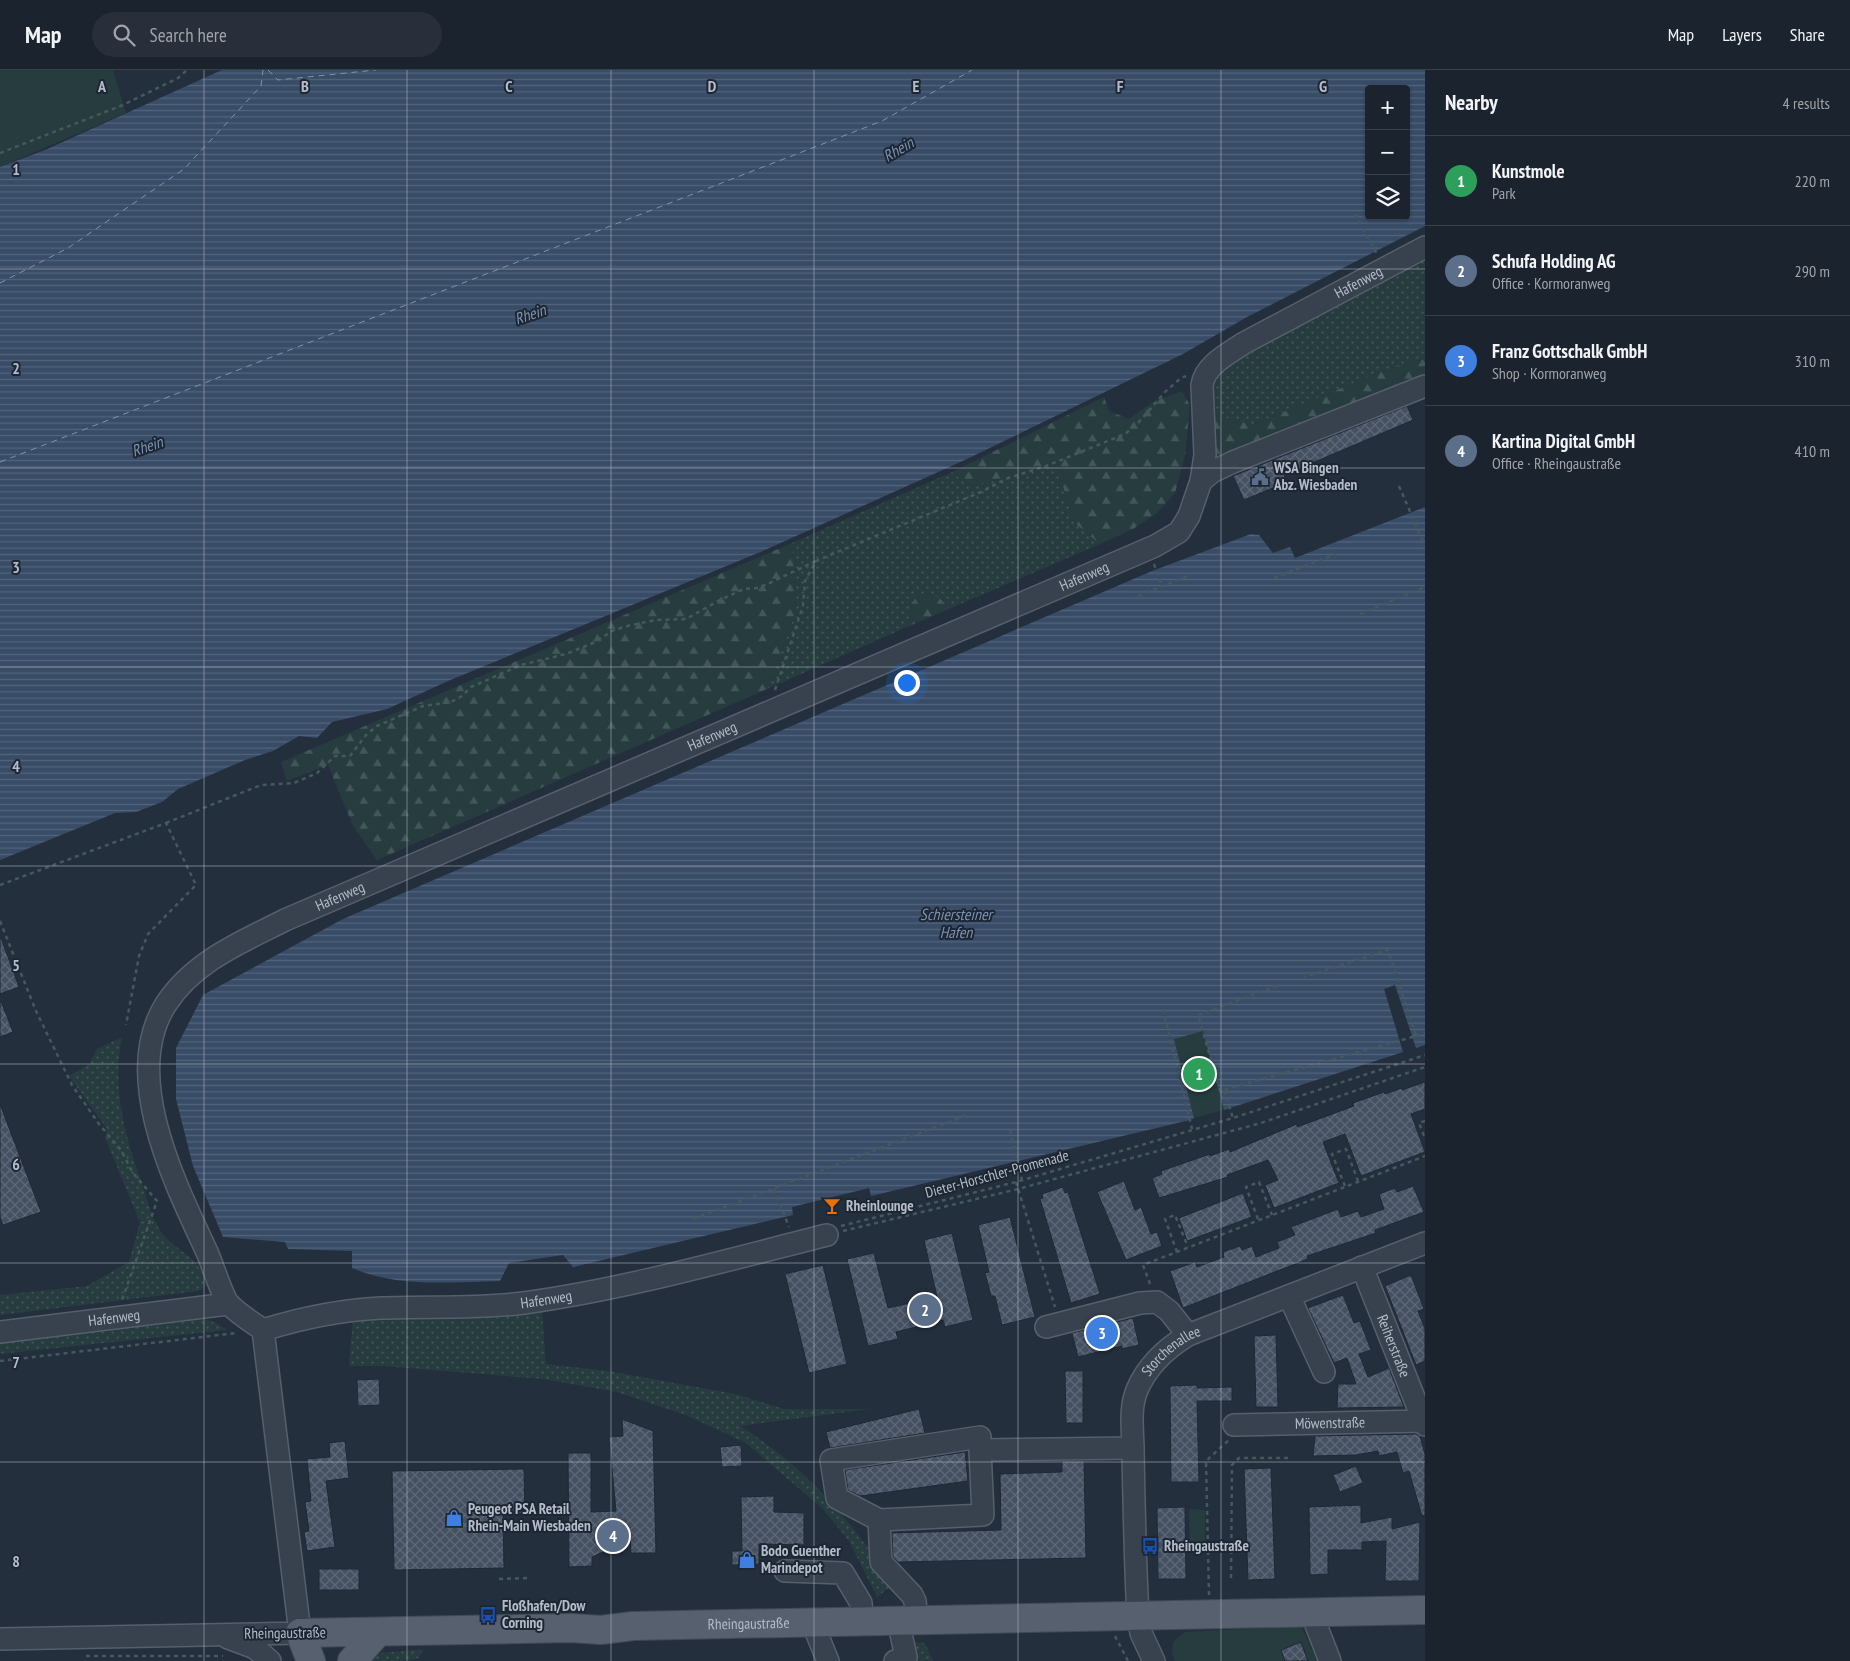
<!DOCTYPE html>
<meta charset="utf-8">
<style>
body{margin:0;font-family:"PT Sans Narrow",sans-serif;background:#282f3a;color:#f1f3f6}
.controls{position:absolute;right:15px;top:15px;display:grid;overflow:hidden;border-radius:5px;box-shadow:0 1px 4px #0004}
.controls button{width:45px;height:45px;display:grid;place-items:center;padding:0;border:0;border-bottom:1px solid #39404a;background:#1b232e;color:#f1f3f6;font:25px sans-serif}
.you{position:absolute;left:906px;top:612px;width:18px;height:18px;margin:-12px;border:4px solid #fff;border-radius:50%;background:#1a73e8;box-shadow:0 0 0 8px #1a73e833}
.badge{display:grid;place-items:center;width:32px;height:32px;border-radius:50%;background:#db2777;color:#fff;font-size:16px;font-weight:700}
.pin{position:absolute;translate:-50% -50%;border:2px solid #fff;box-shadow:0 1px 5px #0006}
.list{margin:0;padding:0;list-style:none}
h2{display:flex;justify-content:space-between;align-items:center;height:65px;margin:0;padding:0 20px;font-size:21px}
h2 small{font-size:16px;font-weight:400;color:#a0a4aa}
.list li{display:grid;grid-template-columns:32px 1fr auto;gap:15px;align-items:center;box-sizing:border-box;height:90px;padding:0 20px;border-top:1px solid #39404a}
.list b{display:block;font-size:19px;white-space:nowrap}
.list p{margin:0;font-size:16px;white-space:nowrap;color:#a0a4aa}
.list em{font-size:16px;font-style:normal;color:#a0a4aa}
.icon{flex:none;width:28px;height:28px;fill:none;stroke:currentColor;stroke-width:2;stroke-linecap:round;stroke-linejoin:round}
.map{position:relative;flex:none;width:1425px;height:1591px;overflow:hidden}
header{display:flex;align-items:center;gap:30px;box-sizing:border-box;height:70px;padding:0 25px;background:#1b232e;border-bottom:1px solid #39404a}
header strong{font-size:24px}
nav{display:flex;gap:28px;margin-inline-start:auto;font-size:18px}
.search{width:350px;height:45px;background:#282f3a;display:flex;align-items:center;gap:12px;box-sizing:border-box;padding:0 18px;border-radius:28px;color:#a0a4aa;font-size:19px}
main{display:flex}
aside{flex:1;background:#1b232e}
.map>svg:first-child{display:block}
.grass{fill:url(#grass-dots)}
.forest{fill:url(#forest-firs)}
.park{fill:#263c3f}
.water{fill:url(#water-rules);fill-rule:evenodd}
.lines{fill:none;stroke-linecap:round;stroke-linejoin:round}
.ferry{stroke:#7c92b1;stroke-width:1;stroke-dasharray:6 5;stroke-linecap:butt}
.building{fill:url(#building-cross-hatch);stroke:#1f2835}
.minor-casing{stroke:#565f6c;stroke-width:24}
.major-casing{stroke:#414a57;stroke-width:30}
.path{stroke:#44595c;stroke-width:2.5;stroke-dasharray:4 4;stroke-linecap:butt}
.minor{stroke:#38414e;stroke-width:21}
.major{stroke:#56606e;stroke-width:28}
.grid{fill:none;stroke:#b4bcc9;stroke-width:1;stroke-opacity:0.55}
.labels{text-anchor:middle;stroke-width:4;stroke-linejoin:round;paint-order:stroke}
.street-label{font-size:15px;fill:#b4bcc9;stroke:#1d2633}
.poi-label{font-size:15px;font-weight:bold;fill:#b4bcc9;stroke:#1d2633;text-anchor:start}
.water-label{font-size:16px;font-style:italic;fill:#7c92b1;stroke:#1d2633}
.grid-label{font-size:16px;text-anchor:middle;font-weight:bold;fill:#b4bcc9;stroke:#1d2633;stroke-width:4;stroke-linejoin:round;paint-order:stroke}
</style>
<header>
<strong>Map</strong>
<div class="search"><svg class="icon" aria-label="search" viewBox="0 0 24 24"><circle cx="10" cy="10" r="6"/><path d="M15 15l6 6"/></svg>Search here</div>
<nav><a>Map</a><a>Layers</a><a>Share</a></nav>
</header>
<main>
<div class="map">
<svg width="1425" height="1591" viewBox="0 0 1425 1591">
<defs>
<pattern id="grass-dots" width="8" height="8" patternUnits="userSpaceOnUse" patternTransform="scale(1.25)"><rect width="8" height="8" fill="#263c3f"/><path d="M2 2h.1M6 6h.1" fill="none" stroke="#435659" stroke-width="1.8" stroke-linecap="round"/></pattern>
<pattern id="forest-firs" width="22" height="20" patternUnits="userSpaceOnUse" patternTransform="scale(1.25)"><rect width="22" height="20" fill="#263c3f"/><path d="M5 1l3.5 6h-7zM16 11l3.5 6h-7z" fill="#435659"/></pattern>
<pattern id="water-rules" width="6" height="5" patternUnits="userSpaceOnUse" patternTransform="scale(1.25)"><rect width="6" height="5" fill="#394c67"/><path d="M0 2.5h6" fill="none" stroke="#53647b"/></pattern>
<pattern id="building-cross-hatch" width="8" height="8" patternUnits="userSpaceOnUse" patternTransform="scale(1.25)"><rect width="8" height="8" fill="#455162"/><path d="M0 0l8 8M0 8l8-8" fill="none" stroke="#5d6877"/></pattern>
</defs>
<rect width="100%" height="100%" fill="#242f3e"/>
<!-- grass -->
<path class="grass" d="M1425 186V289L1395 296 1252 355 1212 344 1209 320 1222 294Z
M1056 395 1075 453 1100 474 949 539 942 529 911 537 907 557 767 619 796 542 792 473 952 402 969 416Z
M122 967C111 1019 126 1070 144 1120 148 1134 153 1150 161 1162 177 1183 203 1187 206 1216L198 1221 0 1245V1225L87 1216 129 1192 140 1152 105 1068 107 1059 69 1006 89 994 97 979Z
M542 1242 546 1294 608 1301 735 1324 784 1339H870L740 1356C808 1399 849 1449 894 1514L877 1527 849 1471 823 1439 746 1373 688 1346 617 1322 543 1309 383 1296H349L353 1248Z
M204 1249 216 1253 227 1260 0 1284V1272Z
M910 1572 925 1573 933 1591H919Z
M424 1579 418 1588 409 1591H369L381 1583Z"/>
<!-- forest -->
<path class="forest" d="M1425 289V305L1414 307 1233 387 1212 402V344L1252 355 1395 296Z
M1182 321 1190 335 1185 386 1175 423 1157 443 1133 459 1100 474 1075 453 1056 395 969 416 952 402 1104 327 1109 341 1129 349 1154 331Z
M792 473 796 542 767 619 377 790 353 756 328 695 287 711 281 692Z
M917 524C933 524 940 525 949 539L907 557 911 537Z"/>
<!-- park -->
<path class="park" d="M0 0H113L126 43 0 97Z
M1203 961 1224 1040 1194 1048 1174 968Z
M1189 1439 1205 1440V1479H1190Z
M1301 1556 1317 1591H1175L1172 1582 1173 1572 1185 1562Z"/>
<!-- water -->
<path class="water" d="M222 0H1425V156L1247 247 1183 284 967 389 765 480 448 611 387 639 332 652 317 668 299 666 273 681 245 690 178 719 162 732 136 742 115 743 0 790V97L45 80ZM1369 19H1406V146H1369Z
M1425 437V975L1416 978 1395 915 1384 919 1403 982 1224 1040 1203 961 1174 969 1194 1048 1190 1050 871 1126 869 1118 792 1137 793 1145 573 1197 563 1185 509 1193 500 1211C450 1212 399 1218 352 1198V1181L288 1179 285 1172 223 1167 193 1096 176 1029V978L203 925 343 849 1152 501 1251 464 1259 465 1273 483 1290 477 1295 488Z"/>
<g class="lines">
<!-- ferry -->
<path class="ferry" d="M268 0 278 10 376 0
M0 213 68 178 184 99 261 16 263 0
M0 392 882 51 972 0"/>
</g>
<!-- building -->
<path class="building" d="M1407 336 1413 350 1284 405 1287 412 1244 430 1233 406Z
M1 868 19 917 0 924V869Z
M1 931 13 962 0 967V932Z
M1425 1012V1039L1411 1044 1425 1082 1361 1106 1345 1064 1323 1072 1339 1113 1274 1138 1265 1115 1278 1110 1268 1090 1227 1105 1228 1107 1159 1128 1152 1108 1162 1104 1161 1101 1210 1084V1086L1229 1079 1230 1082 1297 1054V1057L1354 1036 1353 1033 1384 1022 1385 1024 1402 1018V1020Z
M0 1034 41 1142 3 1155 0 1147Z
M1124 1111 1135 1140 1141 1137 1151 1164 1157 1162 1162 1176 1126 1190 1097 1122Z
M1413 1116 1424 1142 1375 1160 1376 1163 1307 1186 1308 1189 1183 1238 1170 1201 1195 1192 1197 1197 1224 1187 1223 1182 1240 1176 1242 1180 1252 1176 1256 1187 1279 1178 1277 1172 1295 1165 1291 1157 1338 1139 1341 1147 1358 1141 1361 1147 1384 1139 1379 1124 1395 1118 1397 1122Z
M1063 1117 1065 1123 1068 1122 1100 1224 1071 1233 1040 1129 1043 1128 1042 1124Z
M1243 1123 1252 1147 1187 1171 1179 1148Z
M1010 1147 1035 1247 1002 1255 995 1226H991L985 1203 989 1202 978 1155Z
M952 1163 973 1250 945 1257 943 1250 896 1262 898 1269 868 1276 847 1189 874 1183 888 1238 937 1227 924 1170Z
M823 1195 847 1294 809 1303 785 1204Z
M1411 1205 1424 1239 1418 1241 1425 1259V1291L1416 1295 1385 1216Z
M1343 1225 1354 1253 1360 1251 1371 1280 1359 1284 1368 1307 1389 1298 1404 1337 1337 1338 1338 1314H1356L1347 1288 1334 1293 1308 1238Z
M1133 1248 1139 1275 1122 1279V1276L1078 1287 1072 1263Z
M1276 1265 1278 1337H1256L1254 1266Z
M1065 1301H1083V1353H1066Z
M379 1309 380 1335 358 1336 357 1310Z
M1197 1315V1318L1232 1317V1331H1197L1199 1412H1171L1170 1316Z
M919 1339 925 1363 830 1378 826 1362Z
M622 1349 653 1361 656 1483H631L630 1465 612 1478 592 1487V1496L569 1497 568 1383H591V1442L616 1441 609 1367 623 1366Z
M1416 1364 1420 1366 1425 1384V1445L1422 1446 1409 1401 1403 1403 1397 1382 1379 1386 1378 1381 1356 1385 1313 1386 1315 1366Z
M345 1371 349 1408 326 1411 335 1477 307 1481 304 1462 309 1461 305 1432 311 1431 307 1389 330 1387 329 1373Z
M741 1375 742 1396 722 1397 720 1377Z
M965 1382 968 1411 860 1426 848 1420 845 1400Z
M1062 1391H1084L1086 1488 898 1492 893 1487 892 1463 1001 1460 1000 1404 1062 1402Z
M1356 1396 1363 1413 1340 1422 1333 1405Z
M1271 1398 1275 1509 1248 1510 1244 1399Z
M524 1399 525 1444H503L504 1498 394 1500 392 1401Z
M774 1426V1442L804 1443V1475L759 1474V1494L732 1495V1481H742L741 1427Z
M1361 1435V1453L1392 1447V1459L1420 1452 1419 1511H1385L1386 1471 1362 1472V1480H1328V1504L1310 1505 1309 1437Z
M1185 1437 1186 1509H1158L1157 1438Z
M319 1499H359V1520H319Z
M1301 1572 1308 1591H1285L1281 1580Z"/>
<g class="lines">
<!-- minor casing -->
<g class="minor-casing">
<g id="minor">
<path d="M1201 411 1212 402 1233 392 1425 316"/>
<path id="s1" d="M1362 1197 1425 1355"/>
<path d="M1289 1226 1324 1302"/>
<path d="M1046 1257 1140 1233 1157 1232 1169 1241 1188 1265"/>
<path id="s2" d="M263 1260C302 1248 340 1240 381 1238 429 1236 477 1239 524 1233 626 1219 727 1190 827 1165"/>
<path id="s3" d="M0 1262 228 1234"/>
<path id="s4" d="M1234 1355 1425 1351"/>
<path d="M879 1450 837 1428 831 1390 980 1367"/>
<path d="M785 1501 843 1503 861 1533 863 1551"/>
<path d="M1315 1542 1316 1555 1330 1591"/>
<path d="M917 1549 915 1531 912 1525 881 1492 879 1450 983 1445 980 1380 1133 1378"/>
<path d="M812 1552 828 1591"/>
<path d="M228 1568 255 1578 270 1591"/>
<path id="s5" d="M0 1569 300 1563 263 1260C252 1252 238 1244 229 1234 223 1228 212 1193 207 1182 176 1115 120 1006 166 934 194 891 242 872 285 850L1155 476 1179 462 1189 446 1201 411 1205 385 1202 315C1205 295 1228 284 1244 273L1425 177"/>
<path d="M895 1591 906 1587 898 1550"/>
<path id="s6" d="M1154 1591 1141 1563 1138 1546C1135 1491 1134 1436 1133 1381 1133 1361 1129 1339 1137 1320 1147 1296 1165 1279 1188 1265L1425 1173"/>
</g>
</g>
<!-- major casing -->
<g class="major-casing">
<g id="major">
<path id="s7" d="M300 1563 571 1558 601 1560 633 1556 1425 1540"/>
<path d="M300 1563 311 1591"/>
<path d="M352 1591 378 1562"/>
</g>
</g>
<!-- path -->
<path class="path" d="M0 83 123 35 178 8 187 0
M1355 144 1377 184
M1399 416 1425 476
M1154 494 1162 516
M1274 508 1336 484
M1131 529 1190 505
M1360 544 1425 517
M775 620 803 536 805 511 816 491 981 422 1008 408 1046 396 1125 364 1138 353 1166 321 1181 308 1186 306
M166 753 261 715 294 713 317 703 335 686H350L366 665 377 656 423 636 451 632 462 626 471 617 521 595 566 584 593 573 614 560 631 555 656 550 686 549 720 530 744 519 759 518 816 491
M0 815 166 753 196 815 148 864 139 886 126 955
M0 851 36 941 72 1015 99 1054 121 1080 133 1103 157 1131 122 1230
M1277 916 1198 945 1220 1021 1416 966 1388 880 1304 907
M1163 939 1192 1059
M1416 966 1425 963
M1224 1020 1233 1048
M1425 1051 1419 1053 1425 1068
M1010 1060 1022 1110
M1016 1112 1055 1237
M1345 1116 1332 1084 1346 1079 1358 1111
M774 1119 789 1157
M693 1149 970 1044
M1258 1149 1246 1117 1259 1112 1272 1145
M841 1156 1016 1112 1233 1048 1425 985
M843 1161 1018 1119 1261 1053 1425 997
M1177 1182 1165 1149 1175 1145 1188 1177
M1150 1214 1143 1195 1425 1086
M0 1291 236 1263
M1231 1508 1232 1395 1239 1388H1291
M499 1509 527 1508
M1209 1525 1206 1391 1229 1370
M1115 1566 1128 1591
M86 1586H223"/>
<!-- minor -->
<use href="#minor" class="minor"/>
<!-- major -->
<use href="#major" class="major"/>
</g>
<!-- grid -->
<path class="grid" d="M204 0V1591M407 0V1591M611 0V1591M814 0V1591M1018 0V1591M1221 0V1591M0 199H1425M0 398H1425M0 597H1425M0 796H1425M0 994H1425M0 1193H1425M0 1392H1425"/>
<!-- icons -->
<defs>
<g id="civic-bare" transform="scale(1.35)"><path d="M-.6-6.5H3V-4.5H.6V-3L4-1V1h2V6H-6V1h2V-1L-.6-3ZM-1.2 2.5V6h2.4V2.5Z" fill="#5c6f8a" stroke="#1d2633" stroke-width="2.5" paint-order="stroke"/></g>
<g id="bar-bare" transform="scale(1.35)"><path d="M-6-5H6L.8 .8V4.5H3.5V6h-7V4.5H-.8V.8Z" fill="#e8710a" stroke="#1d2633" stroke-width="2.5" paint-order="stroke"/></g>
<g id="shop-bare" transform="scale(1.35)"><path d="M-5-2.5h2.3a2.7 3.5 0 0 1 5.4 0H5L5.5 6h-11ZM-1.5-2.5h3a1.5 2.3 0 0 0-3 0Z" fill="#3f7fe0" stroke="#1d2633" stroke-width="2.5" paint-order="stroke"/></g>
<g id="bus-bare" transform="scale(1.35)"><path d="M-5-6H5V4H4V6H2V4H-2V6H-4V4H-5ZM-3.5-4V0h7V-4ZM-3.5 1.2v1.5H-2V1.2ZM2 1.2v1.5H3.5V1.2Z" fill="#1a4fb4" stroke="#1d2633" stroke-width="2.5" paint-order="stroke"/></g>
</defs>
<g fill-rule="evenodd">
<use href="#civic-bare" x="1260" y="407"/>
<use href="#bar-bare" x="832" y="1136"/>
<use href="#shop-bare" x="454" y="1448"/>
<use href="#bus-bare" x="1150" y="1476"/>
<use href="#shop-bare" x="747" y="1490"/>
<use href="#bus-bare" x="488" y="1545"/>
</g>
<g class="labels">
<!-- street labels -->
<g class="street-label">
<text dy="5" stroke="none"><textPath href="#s5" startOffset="2432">Hafenweg</textPath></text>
<text dy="5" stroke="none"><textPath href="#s5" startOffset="1984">Hafenweg</textPath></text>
<text dy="5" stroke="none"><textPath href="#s5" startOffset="1579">Hafenweg</textPath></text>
<text dy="5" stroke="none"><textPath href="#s5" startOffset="1174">Hafenweg</textPath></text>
<text transform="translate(997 1104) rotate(-15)" y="5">Dieter-Horschler-Promenade</text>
<text dy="5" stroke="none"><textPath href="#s2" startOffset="286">Hafenweg</textPath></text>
<text dy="5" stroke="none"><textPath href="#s3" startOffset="115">Hafenweg</textPath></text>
<text dy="5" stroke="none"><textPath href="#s1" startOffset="85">Reiherstraße</textPath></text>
<text dy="5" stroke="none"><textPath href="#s6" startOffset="328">Storchenallee</textPath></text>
<text dy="5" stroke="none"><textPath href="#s4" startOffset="96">Möwenstraße</textPath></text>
<text dy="5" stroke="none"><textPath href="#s7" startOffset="449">Rheingaustraße</textPath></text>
<text transform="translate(285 1563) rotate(-1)" y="5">Rheingaustraße</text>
</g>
<!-- poi labels -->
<g class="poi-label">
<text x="1274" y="403">WSA Bingen<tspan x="1274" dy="17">Abz. Wiesbaden</tspan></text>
<text x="846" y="1141">Rheinlounge</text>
<text x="468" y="1444">Peugeot PSA Retail<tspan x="468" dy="17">Rhein-Main Wiesbaden</tspan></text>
<text x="1164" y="1481">Rheingaustraße</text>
<text x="761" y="1486">Bodo Guenther<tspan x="761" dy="17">Marindepot</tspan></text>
<text x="502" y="1541">Floßhafen/Dow<tspan x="502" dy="17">Corning</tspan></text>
</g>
<!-- water labels -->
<g class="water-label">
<text transform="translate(898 79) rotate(-30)" y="6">Rhein</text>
<text transform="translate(530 244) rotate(-19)" y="6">Rhein</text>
<text transform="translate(147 376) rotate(-19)" y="6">Rhein</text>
<text x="956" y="850">Schiersteiner<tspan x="956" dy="18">Hafen</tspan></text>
</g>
</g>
<g class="grid-label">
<text x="102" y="22">A</text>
<text x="305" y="22">B</text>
<text x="509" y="22">C</text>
<text x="712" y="22">D</text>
<text x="916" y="22">E</text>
<text x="1120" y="22">F</text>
<text x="1323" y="22">G</text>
<text x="16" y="105">1</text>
<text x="16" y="304">2</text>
<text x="16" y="503">3</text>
<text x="16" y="702">4</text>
<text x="16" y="901">5</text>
<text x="16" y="1100">6</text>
<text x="16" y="1298">7</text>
<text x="16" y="1497">8</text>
</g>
</svg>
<div class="controls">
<button>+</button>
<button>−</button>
<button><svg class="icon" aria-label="layers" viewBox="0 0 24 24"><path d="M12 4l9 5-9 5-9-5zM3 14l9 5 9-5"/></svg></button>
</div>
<div class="you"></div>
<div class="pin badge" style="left:1199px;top:1004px;background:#2e9e5b">1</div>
<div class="pin badge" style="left:925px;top:1240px;background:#5c6f8a">2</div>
<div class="pin badge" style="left:1102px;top:1263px;background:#3f7fe0">3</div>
<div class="pin badge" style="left:613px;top:1466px;background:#5c6f8a">4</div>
</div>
<aside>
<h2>Nearby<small>4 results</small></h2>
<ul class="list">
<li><span class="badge" style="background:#2e9e5b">1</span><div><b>Kunstmole</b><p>Park</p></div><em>220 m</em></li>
<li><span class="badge" style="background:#5c6f8a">2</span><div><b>Schufa Holding AG</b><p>Office · Kormoranweg</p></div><em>290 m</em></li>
<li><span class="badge" style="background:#3f7fe0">3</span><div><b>Franz Gottschalk GmbH</b><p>Shop · Kormoranweg</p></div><em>310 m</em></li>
<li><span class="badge" style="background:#5c6f8a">4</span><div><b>Kartina Digital GmbH</b><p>Office · Rheingaustraße</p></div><em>410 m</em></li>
</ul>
</aside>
</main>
